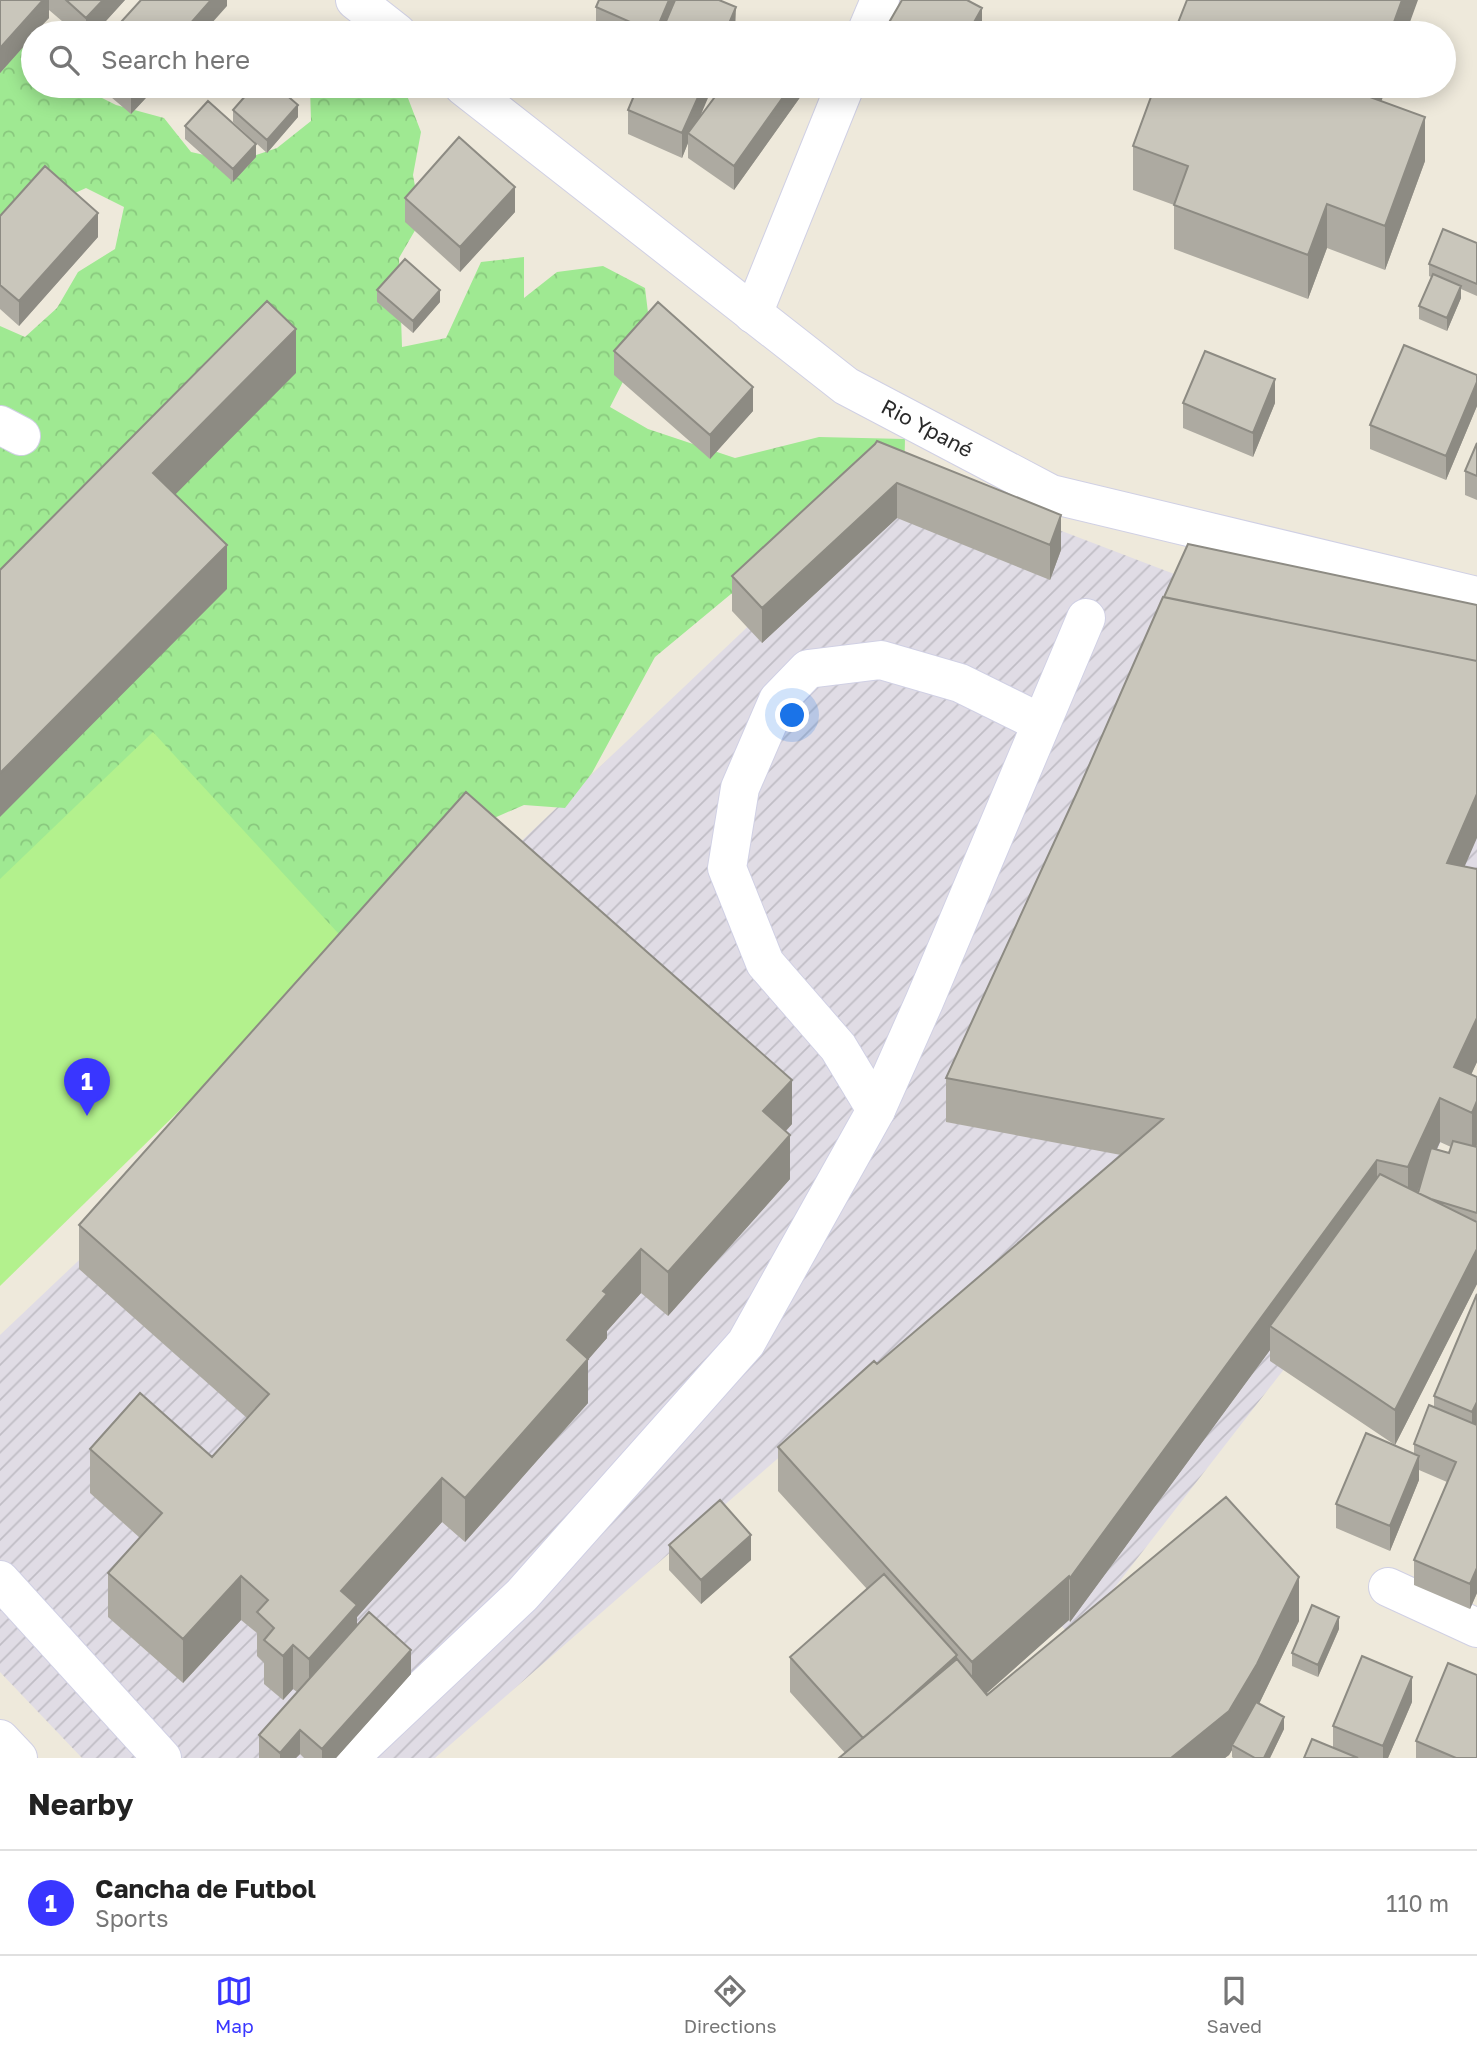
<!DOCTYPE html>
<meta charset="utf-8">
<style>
body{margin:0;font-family:"Golos Text",sans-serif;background:#f6f6f6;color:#222}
.you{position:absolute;left:793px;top:716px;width:24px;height:24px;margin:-18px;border:5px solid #fff;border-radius:50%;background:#1a73e8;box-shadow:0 0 0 10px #1a73e833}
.badge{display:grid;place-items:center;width:46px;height:46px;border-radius:50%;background:#3936ff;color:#fff;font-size:23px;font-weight:700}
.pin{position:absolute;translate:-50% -58px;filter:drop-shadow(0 2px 4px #0008)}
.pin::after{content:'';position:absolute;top:37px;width:24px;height:21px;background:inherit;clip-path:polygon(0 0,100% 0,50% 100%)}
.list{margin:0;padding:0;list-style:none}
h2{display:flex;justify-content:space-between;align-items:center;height:91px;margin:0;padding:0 28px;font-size:30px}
h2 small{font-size:23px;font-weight:400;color:#767676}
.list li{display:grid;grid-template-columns:46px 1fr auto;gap:21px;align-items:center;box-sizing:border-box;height:105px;padding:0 28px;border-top:2px solid #e0e0e0}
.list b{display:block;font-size:26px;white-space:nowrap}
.list p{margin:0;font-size:23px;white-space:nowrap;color:#767676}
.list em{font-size:23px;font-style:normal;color:#767676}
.icon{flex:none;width:38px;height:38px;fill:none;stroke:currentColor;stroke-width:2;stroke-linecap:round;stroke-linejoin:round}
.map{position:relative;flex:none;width:1477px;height:1758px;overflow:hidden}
.search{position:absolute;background:#fff;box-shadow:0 4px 18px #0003;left:21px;right:21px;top:21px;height:77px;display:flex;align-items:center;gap:18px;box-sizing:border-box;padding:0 24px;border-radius:38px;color:#767676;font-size:26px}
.sheet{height:196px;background:#fff}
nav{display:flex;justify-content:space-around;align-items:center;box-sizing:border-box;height:98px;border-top:2px solid #e0e0e0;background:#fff;font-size:19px;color:#767676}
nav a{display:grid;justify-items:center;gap:4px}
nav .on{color:#3936ff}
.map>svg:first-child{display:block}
.industrial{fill:url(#industrial-furrows)}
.park{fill:url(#park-crowns)}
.pitch{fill:#b3f18d}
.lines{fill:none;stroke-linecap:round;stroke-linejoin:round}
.minor-casing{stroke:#d0d0e4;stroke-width:40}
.minor{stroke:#fff;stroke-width:38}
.wall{fill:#adaaa1;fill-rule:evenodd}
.shaded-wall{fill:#8d8b83}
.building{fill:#c9c6bb;stroke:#8d8b83;stroke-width:2}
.labels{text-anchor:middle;stroke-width:5;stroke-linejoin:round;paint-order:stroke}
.street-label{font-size:21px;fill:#2a2a2a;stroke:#fff}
</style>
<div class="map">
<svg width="1477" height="1758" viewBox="0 0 1477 1758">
<defs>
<pattern id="industrial-furrows" width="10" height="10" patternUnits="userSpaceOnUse" patternTransform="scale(1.75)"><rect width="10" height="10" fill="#e0dce5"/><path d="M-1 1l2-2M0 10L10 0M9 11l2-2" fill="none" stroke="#c0bdc5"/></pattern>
<pattern id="park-crowns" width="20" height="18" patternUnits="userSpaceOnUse" patternTransform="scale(1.75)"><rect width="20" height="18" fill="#9fe992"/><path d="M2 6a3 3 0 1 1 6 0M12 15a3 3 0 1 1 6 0" fill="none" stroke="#89c87e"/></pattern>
</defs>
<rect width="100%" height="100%" fill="#eee9db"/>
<!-- industrial -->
<path class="industrial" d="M910 473 1182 577 1477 640V1054L1419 1195 1074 1640 855 1391 435 1758H82L0 1672V1335Z"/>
<!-- park -->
<path class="park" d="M24 33 33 36V86H78L116 105 164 118 191 152 236 162 277 148 311 121 310 86H374L406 93 421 132 413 175 421 220 399 258 402 347 446 338 481 262 524 257V298L557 272 603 266 645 288 650 329 610 407 648 429 735 458 819 437 905 439 904 481 808 568 731 594 655 657 592 773 565 808 524 805 485 822 362 943 0 910V804L196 620 219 582 0 591V326L25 337 57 308 78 272 115 249 124 207 86 188 11 222 0 220V71Z"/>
<!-- pitch -->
<path class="pitch" d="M153 732 349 945 0 1286V879Z"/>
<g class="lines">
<!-- minor casing -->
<g class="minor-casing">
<g id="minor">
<path d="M355 0 397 33"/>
<path d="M866 33 880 0"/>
<path id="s1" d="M463 86 846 386 1051 494 1477 596"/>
<path d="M753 314 845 86"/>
<path d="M0 425 21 436"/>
<path d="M876 1110 838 1047 765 963 727 868 740 788 778 700 808 669 881 660 960 683 1041 723"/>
<path d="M0 1580 162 1758"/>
<path d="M1388 1587 1477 1628"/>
<path d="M0 1739 18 1758"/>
<path d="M349 1758 522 1595 746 1343 876 1110 924 1002 1086 618"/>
</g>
</g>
<!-- minor -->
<use href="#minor" class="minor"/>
</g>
<!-- wall -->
<path class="wall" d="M0 0H125L95 33H76L49 10V18L33 33V36L0 73Z
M596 7 736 31 735 33H600L596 32Z
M887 26 982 32V33H887Z
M98 86H157L131 114Z
M801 86V96L734 190 688 158V143L682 158 628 134V110L699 119Z
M1381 101 1425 161 1385 270 1327 248 1308 299 1174 249V205L1133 190V146Z
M233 110 298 117 267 153 233 122Z
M185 126 256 157 233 182 185 139Z
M405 198 515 212 460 272 405 222Z
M0 216 98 237 19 326 0 309Z
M1477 243V296L1461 289V298L1447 331 1419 319V306L1431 277 1429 276V264Z
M377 290 440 302 413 333 377 302Z
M614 351 753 411 710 459 614 375Z
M1477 375V406L1446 480 1370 449V425Z
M1183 403H1275L1253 457 1183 428Z
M1477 443V500L1465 495V471Z
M875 444 1061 550 1050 580 897 518 762 643 732 611V576Z
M1465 867 1477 869V1062L1471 1074 1477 1077V1145L1476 1147H1477V1284L1395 1445 1270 1361V1350L1070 1622 1069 1620 986 1694 987 1695 1299 1621 1259 1704 1284 1729 1270 1758H1233L1232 1757V1750L1229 1755 1225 1758H839L845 1753 790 1692V1657L867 1589 778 1491V1447L877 1364 1121 1155 946 1122V1078ZM1440 1142 1451 1147 1449 1153 1437 1149Z
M792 1124 786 1131 790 1179 668 1316 641 1293 607 1331V1338L588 1359V1403L465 1542 442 1522 357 1617V1625L411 1674 336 1758H304L300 1754 296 1758H259V1735L297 1692 293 1689 283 1700 264 1684V1663L257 1656V1633L241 1620 183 1683 108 1617V1573L140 1538 90 1493V1449L212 1457 247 1418 79 1269V1225Z
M1477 1294V1593L1470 1609 1414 1585V1560L1447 1482 1419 1470V1480L1390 1551 1336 1528V1504L1414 1454V1444L1434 1407V1396Z
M669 1545 751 1560 701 1604 669 1570Z
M1339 1629 1318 1677 1292 1666V1653Z
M1412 1702 1388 1758H1304L1333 1747V1726Z
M1416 1741 1477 1758H1416Z"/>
<!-- shaded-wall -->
<path class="shaded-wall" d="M43 0H49V18L35 33H33V36L0 73V48Z
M103 0H125L95 33H86V18Z
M211 0H227V6L203 33H182Z
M669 0H679L665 33H655Z
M1402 0H1418L1406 33H1390Z
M736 7 735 33H725Z
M982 8V33H968Z
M135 86H157L131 114V90Z
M703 86H713L692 136 688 133V143L682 158V133Z
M791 86H801V96L734 190V166Z
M1371 86H1387L1367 140V96Z
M298 105V117L267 153V140Z
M1425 117V161L1385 270V226Z
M256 144V157L233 182V169Z
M515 187V212L460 272V247Z
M1327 204V248L1308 299V255Z
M98 213V237L19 326V301Z
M1461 286V298L1447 331V318Z
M440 290V302L413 333V321Z
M296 329V373L153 517V473Z
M1275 379V403L1253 457V433Z
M1477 382V406L1446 480V456Z
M753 387V411L710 459V435Z
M897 483V518L762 643V608Z
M1061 515V550L1050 580V545Z
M227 545V589L0 817V773Z
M1477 794V838L1447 907V863Z
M1477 1018V1062L1457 1106 1454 1067Z
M792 1080V1124L763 1155V1111Z
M1440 1098V1142L1408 1211V1167Z
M1477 1101V1145L1472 1157V1113Z
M790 1135V1179L668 1316V1272Z
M1377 1160V1204L1270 1326V1350L1070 1622V1578Z
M641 1249V1293L607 1331V1338L567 1384V1340L603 1291Z
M1477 1249V1284L1395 1445V1410Z
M588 1359V1403L465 1542V1498Z
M1477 1402V1426L1472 1437V1412Z
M1419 1456V1480L1390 1551V1526Z
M442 1478V1522L357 1617V1649L309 1703V1659L341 1591Z
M751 1535V1560L701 1604V1580Z
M1477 1568V1593L1470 1609V1584Z
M241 1576V1620L183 1683V1639Z
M1069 1576V1620L972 1706V1662Z
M1299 1577V1621L1257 1708 1232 1745V1750L1229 1755 1225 1758H1171Z
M1339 1617V1629L1318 1677V1665Z
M293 1645V1689L283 1700V1656Z
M411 1650V1674L336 1758H322V1749Z
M957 1655V1690L864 1738Z
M1412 1677V1702L1388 1758H1383V1746Z
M1284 1717V1729L1270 1758H1264Z
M300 1730V1754L296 1758H280V1753Z"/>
<!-- building -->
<path class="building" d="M0 0H43L0 48Z
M66 0H103L86 18Z
M141 0H211L182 33H111Z
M599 0H669L655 33 596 7Z
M675 0H719L736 7 725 33H661Z
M902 0H967L982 8 968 33H899L887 26Z
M1187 0H1402L1390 33H1174Z
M126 86H135L131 90Z
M254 86H276L298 105 267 140 233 110Z
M638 86H703L682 133 628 110Z
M723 86H791L734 166 688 133Z
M1155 86H1371L1367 96 1425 117 1385 226 1327 204 1308 255 1174 205 1188 166 1133 146Z
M208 101 256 144 233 169 185 126Z
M459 137 515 187 460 247 405 198Z
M45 166 98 213 19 301 0 285V216Z
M1443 229 1477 243V284L1429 264Z
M405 259 440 290 413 321 377 290Z
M1433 274 1461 286 1447 318 1419 306Z
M267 301 296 329 153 473 227 545 0 773V570Z
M658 302 753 387 710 435 614 351Z
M1404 345 1477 375V382L1446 456 1370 425Z
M1205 351 1275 379 1253 433 1183 403Z
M877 441 1061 515 1050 545 897 483 762 608 732 576 875 444Z
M1477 443V476L1465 471Z
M1188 544 1477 605V661L1164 597Z
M1163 597 1477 661V794L1447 863 1477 869V1018L1454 1067 1477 1077V1101L1472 1113 1440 1098 1408 1167 1377 1160 1070 1578 1069 1576 972 1662 778 1447 874 1361 877 1364 1163 1119 946 1078 1080 786Z
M466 792 792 1080 763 1111 790 1135 668 1272 641 1249 603 1291 607 1294 567 1340 588 1359 465 1498 442 1478 341 1591 357 1605 309 1659 293 1645 283 1656 264 1640 274 1628 257 1612 268 1600 241 1576 183 1639 108 1573 162 1513 90 1449 140 1393 212 1457 269 1394 79 1225Z
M1453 1141 1477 1147V1213L1431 1199 1418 1193 1431 1148 1449 1153Z
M1380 1174 1477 1222V1249L1395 1410 1270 1326Z
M1477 1294V1402L1472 1412 1434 1396Z
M1429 1405 1477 1425V1568L1470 1584 1414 1560 1456 1462 1414 1444Z
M1366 1433 1419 1456 1390 1526 1336 1504Z
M1226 1497 1299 1577 1257 1664 1229 1711 1171 1758H839L957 1659 987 1695Z
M720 1500 751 1535 701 1580 669 1545Z
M884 1574 957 1655 887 1718 863 1738 790 1657Z
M1312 1605 1339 1617 1318 1665 1292 1653Z
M369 1612 411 1650 322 1749 300 1730 280 1753 259 1735Z
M1362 1656 1412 1677 1383 1746 1333 1726Z
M1448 1663 1477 1675V1758H1456L1416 1741Z
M1256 1702 1284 1717 1264 1758H1255L1232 1745Z
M1312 1739 1358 1758H1304Z"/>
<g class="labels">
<!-- street labels -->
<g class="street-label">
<text dy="7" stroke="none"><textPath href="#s1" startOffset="578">Rio Ypané</textPath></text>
</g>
</g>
</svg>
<div class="you"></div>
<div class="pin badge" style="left:87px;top:1116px">1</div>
<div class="search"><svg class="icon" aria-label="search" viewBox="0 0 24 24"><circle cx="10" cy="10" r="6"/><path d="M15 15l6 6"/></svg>Search here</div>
</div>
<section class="sheet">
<h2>Nearby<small></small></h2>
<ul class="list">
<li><span class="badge">1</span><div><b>Cancha de Futbol</b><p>Sports</p></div><em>110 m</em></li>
</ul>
</section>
<nav>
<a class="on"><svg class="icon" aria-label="map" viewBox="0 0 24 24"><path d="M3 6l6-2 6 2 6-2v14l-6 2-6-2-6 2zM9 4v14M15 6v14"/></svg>Map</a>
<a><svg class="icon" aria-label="directions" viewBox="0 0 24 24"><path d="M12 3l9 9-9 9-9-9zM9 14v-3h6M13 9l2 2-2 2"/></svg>Directions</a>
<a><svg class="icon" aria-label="saved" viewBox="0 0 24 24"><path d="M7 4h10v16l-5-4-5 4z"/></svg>Saved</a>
</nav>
